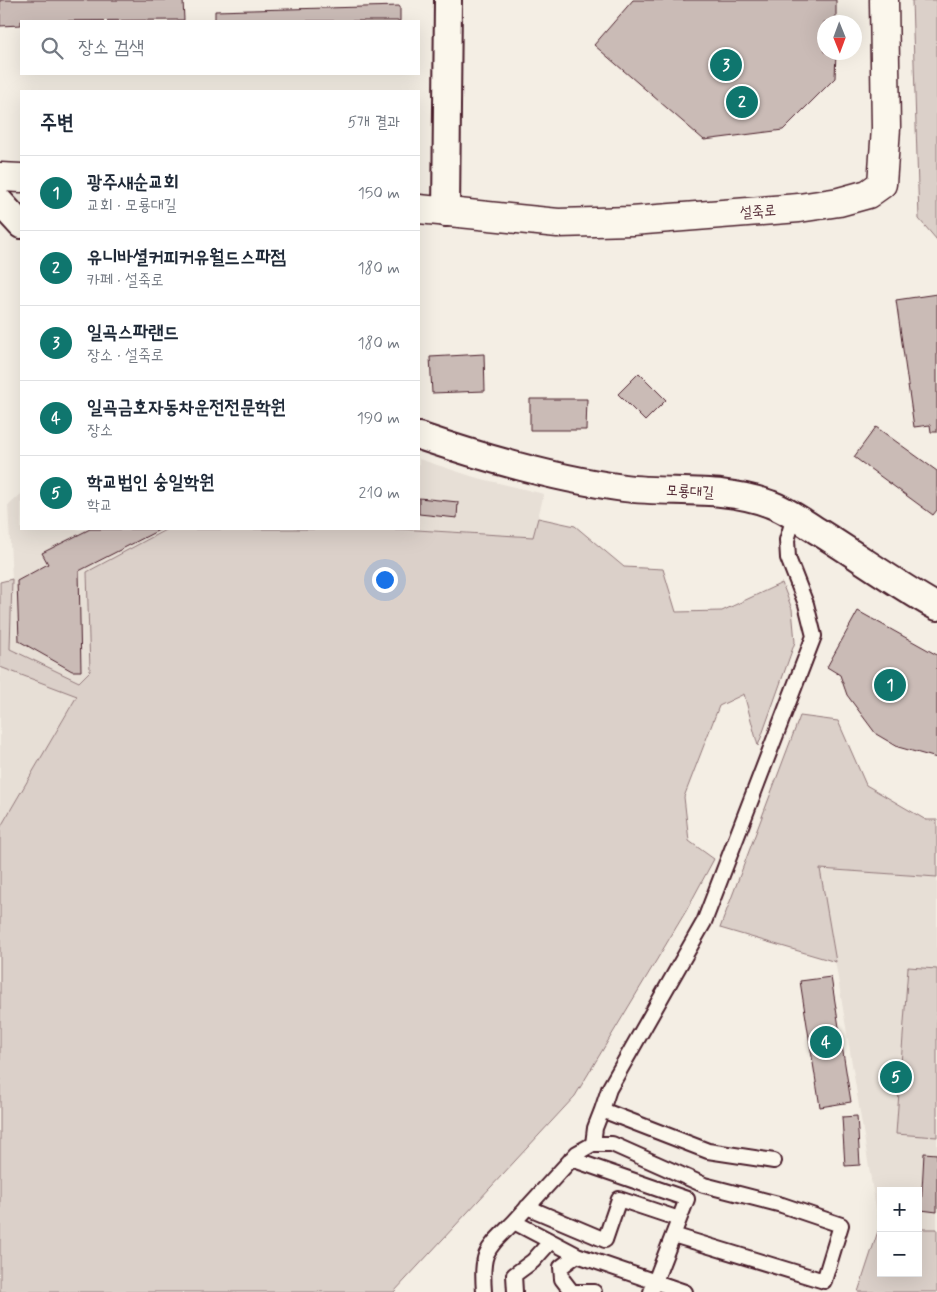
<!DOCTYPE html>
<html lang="ko">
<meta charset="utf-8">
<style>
body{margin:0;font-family:Mynerve,"Poor Story",sans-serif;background:#f6f6f7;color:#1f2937}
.controls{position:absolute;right:15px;bottom:15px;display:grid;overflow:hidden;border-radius:0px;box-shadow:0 5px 20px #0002}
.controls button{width:45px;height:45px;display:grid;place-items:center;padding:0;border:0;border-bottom:1px solid #e0e1e3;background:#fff;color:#1f2937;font:25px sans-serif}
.compass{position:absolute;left:817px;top:15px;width:45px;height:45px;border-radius:50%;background:#fff;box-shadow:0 5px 20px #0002;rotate:179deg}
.you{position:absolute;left:384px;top:579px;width:18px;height:18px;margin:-12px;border:4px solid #fff;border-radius:50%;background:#1a73e8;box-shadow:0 0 0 8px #1a73e833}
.badge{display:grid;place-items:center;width:32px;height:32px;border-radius:50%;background:#0f766e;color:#fff;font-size:16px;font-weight:700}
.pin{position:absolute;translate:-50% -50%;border:2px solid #fff;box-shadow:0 1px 5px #0006}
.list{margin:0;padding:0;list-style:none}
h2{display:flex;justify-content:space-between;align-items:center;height:65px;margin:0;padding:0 20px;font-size:21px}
h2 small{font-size:16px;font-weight:400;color:#747a83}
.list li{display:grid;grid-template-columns:32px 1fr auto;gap:15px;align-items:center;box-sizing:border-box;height:75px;padding:0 20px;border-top:1px solid #e0e1e3}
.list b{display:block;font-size:19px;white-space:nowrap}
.list p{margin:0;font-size:16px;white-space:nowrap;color:#747a83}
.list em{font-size:16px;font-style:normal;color:#747a83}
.icon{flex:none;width:28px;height:28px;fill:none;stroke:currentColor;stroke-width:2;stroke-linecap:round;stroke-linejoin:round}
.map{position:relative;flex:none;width:937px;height:1292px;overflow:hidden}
.search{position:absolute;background:#fff;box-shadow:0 5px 20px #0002;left:20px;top:20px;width:400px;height:55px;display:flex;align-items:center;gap:12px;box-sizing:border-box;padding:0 18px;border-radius:0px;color:#747a83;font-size:19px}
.panel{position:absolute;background:#fff;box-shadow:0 5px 20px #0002;left:20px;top:90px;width:400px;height:440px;border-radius:0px}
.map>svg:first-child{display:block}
.built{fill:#e7dfd6}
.green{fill:#dbd0c9;stroke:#92787a}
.building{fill:#cabbb6;stroke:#4a1f2b}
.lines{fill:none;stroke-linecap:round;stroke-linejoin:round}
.service-casing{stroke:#4a1f2b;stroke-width:18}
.minor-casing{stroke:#4a1f2b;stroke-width:30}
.secondary-casing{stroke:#4a1f2b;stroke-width:31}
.service{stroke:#fbf7ec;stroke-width:14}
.minor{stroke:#fbf7ec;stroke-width:26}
.secondary{stroke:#fbf7ec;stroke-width:28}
.labels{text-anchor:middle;stroke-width:5;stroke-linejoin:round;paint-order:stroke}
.street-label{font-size:15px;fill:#4a1f2b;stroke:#fbf7ec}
</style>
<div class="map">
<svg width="937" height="1292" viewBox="0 0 937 1292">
<rect width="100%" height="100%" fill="#f4eee4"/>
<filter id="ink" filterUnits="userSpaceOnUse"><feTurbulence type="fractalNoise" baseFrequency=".02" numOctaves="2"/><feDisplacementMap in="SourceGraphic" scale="10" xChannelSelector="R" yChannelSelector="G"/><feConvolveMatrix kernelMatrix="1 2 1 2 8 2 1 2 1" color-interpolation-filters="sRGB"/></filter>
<g filter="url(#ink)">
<!-- built -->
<path class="built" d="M419 459 474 477 544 494 533 537 400 529H419Z
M21 494V529L167 530 87 572 90 671 79 682 10 649 12 579 8 506Z
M0 667 78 695 0 828Z
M820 869 937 877V1229H918V1191H881V1228H879Z"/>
<!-- green -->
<path class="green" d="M912 0H937V240L919 219Z
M538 518 575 526 624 567 663 569 676 612 722 611 782 583 792 609 795 642 758 746 744 694 719 706 684 797 689 841 714 859 686 911 575 1096 394 1292H0V828L77 696 0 667V582L12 579 10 649 79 682 90 671 87 572 167 529H400L533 537Z
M800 716 838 721 866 785 926 820H937V877L820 869 836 962 720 928Z
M908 967 937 969V1137L896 1134Z
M879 1228H881V1273H918V1229H937V1292H858Z"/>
<!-- building -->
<path class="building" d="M0 0H183L184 20 21 21V25L0 26Z
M633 0H836V22H824V52H836L835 78 783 130 704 140 594 45Z
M400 6V21H215V11Z
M937 294V432H931L930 425 914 427 896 300Z
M484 354 485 391 432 393 430 357Z
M639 373 666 400 645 421 618 394Z
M530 399H587L586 430H530Z
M876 427 937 471V510L933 515 854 457Z
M419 498 458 502 457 518 419 514Z
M90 529H161L79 571 81 671H72L19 641 17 581 48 564 42 553Z
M858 611 937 655V758L898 747 876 734 847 695 840 675 827 667Z
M831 977 851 1102 820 1107 800 981Z
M857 1116 860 1165 845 1166 842 1117Z
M924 1153 937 1154V1212L921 1210Z"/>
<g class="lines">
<!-- service casing -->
<g class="service-casing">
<path id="service" d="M593 1144 595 1128 602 1110
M571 1159 687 1199 651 1292
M774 1161 708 1151 602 1110 609 1089 704 922 814 636 806 604 788 558 787 540 794 517
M527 1207 605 1240 619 1199 679 1219
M514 1222 577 1153 593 1144H612L704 1185 782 1205 841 1225 824 1281 673 1235
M577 1255 561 1267 562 1279 572 1292H594
M484 1292C481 1251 486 1250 514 1222L577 1255 685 1292
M515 1292 514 1275 533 1261 550 1242"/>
</g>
<!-- minor casing -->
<g class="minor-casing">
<path id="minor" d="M0 202 21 225
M446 213 448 0
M419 436C484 458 556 479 624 488 672 494 723 486 770 504 787 510 803 522 819 532 859 557 896 584 937 607"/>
</g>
<!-- secondary casing -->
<g class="secondary-casing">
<path id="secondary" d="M0 177 21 178
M419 209 558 223 632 221 799 208 839 202 868 194 882 184 886 128 884 0"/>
</g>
<!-- service -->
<use href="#service" class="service"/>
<!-- minor -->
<use href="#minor" class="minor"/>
<!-- secondary -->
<use href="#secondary" class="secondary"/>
</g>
</g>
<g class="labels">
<!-- street labels -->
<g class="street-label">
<text transform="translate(758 211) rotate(-4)" y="5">설죽로</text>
<text transform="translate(690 491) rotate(3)" y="5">모룡대길</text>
</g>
</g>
</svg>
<div class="controls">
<button>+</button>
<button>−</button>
</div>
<svg class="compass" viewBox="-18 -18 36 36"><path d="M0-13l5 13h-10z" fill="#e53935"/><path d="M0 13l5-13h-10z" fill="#747a83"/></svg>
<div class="you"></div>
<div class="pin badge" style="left:890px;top:685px">1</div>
<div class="pin badge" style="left:742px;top:102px">2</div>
<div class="pin badge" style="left:726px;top:65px">3</div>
<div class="pin badge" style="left:826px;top:1042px">4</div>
<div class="pin badge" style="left:896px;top:1077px">5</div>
<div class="search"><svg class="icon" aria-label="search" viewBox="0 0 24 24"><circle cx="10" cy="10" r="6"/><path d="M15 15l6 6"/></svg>장소 검색</div>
<section class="panel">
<h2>주변<small>5개 결과</small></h2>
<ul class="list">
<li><span class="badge">1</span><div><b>광주새순교회</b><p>교회 · 모룡대길</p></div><em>150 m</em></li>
<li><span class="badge">2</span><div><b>유니바셜커피커유월드스파점</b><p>카페 · 설죽로</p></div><em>180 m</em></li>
<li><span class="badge">3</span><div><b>일곡스파랜드</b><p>장소 · 설죽로</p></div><em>180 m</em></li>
<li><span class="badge">4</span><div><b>일곡금호자동차운전전문학원</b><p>장소</p></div><em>190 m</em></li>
<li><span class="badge">5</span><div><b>학교법인 숭일학원</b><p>학교</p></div><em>210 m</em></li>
</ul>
</section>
</div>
